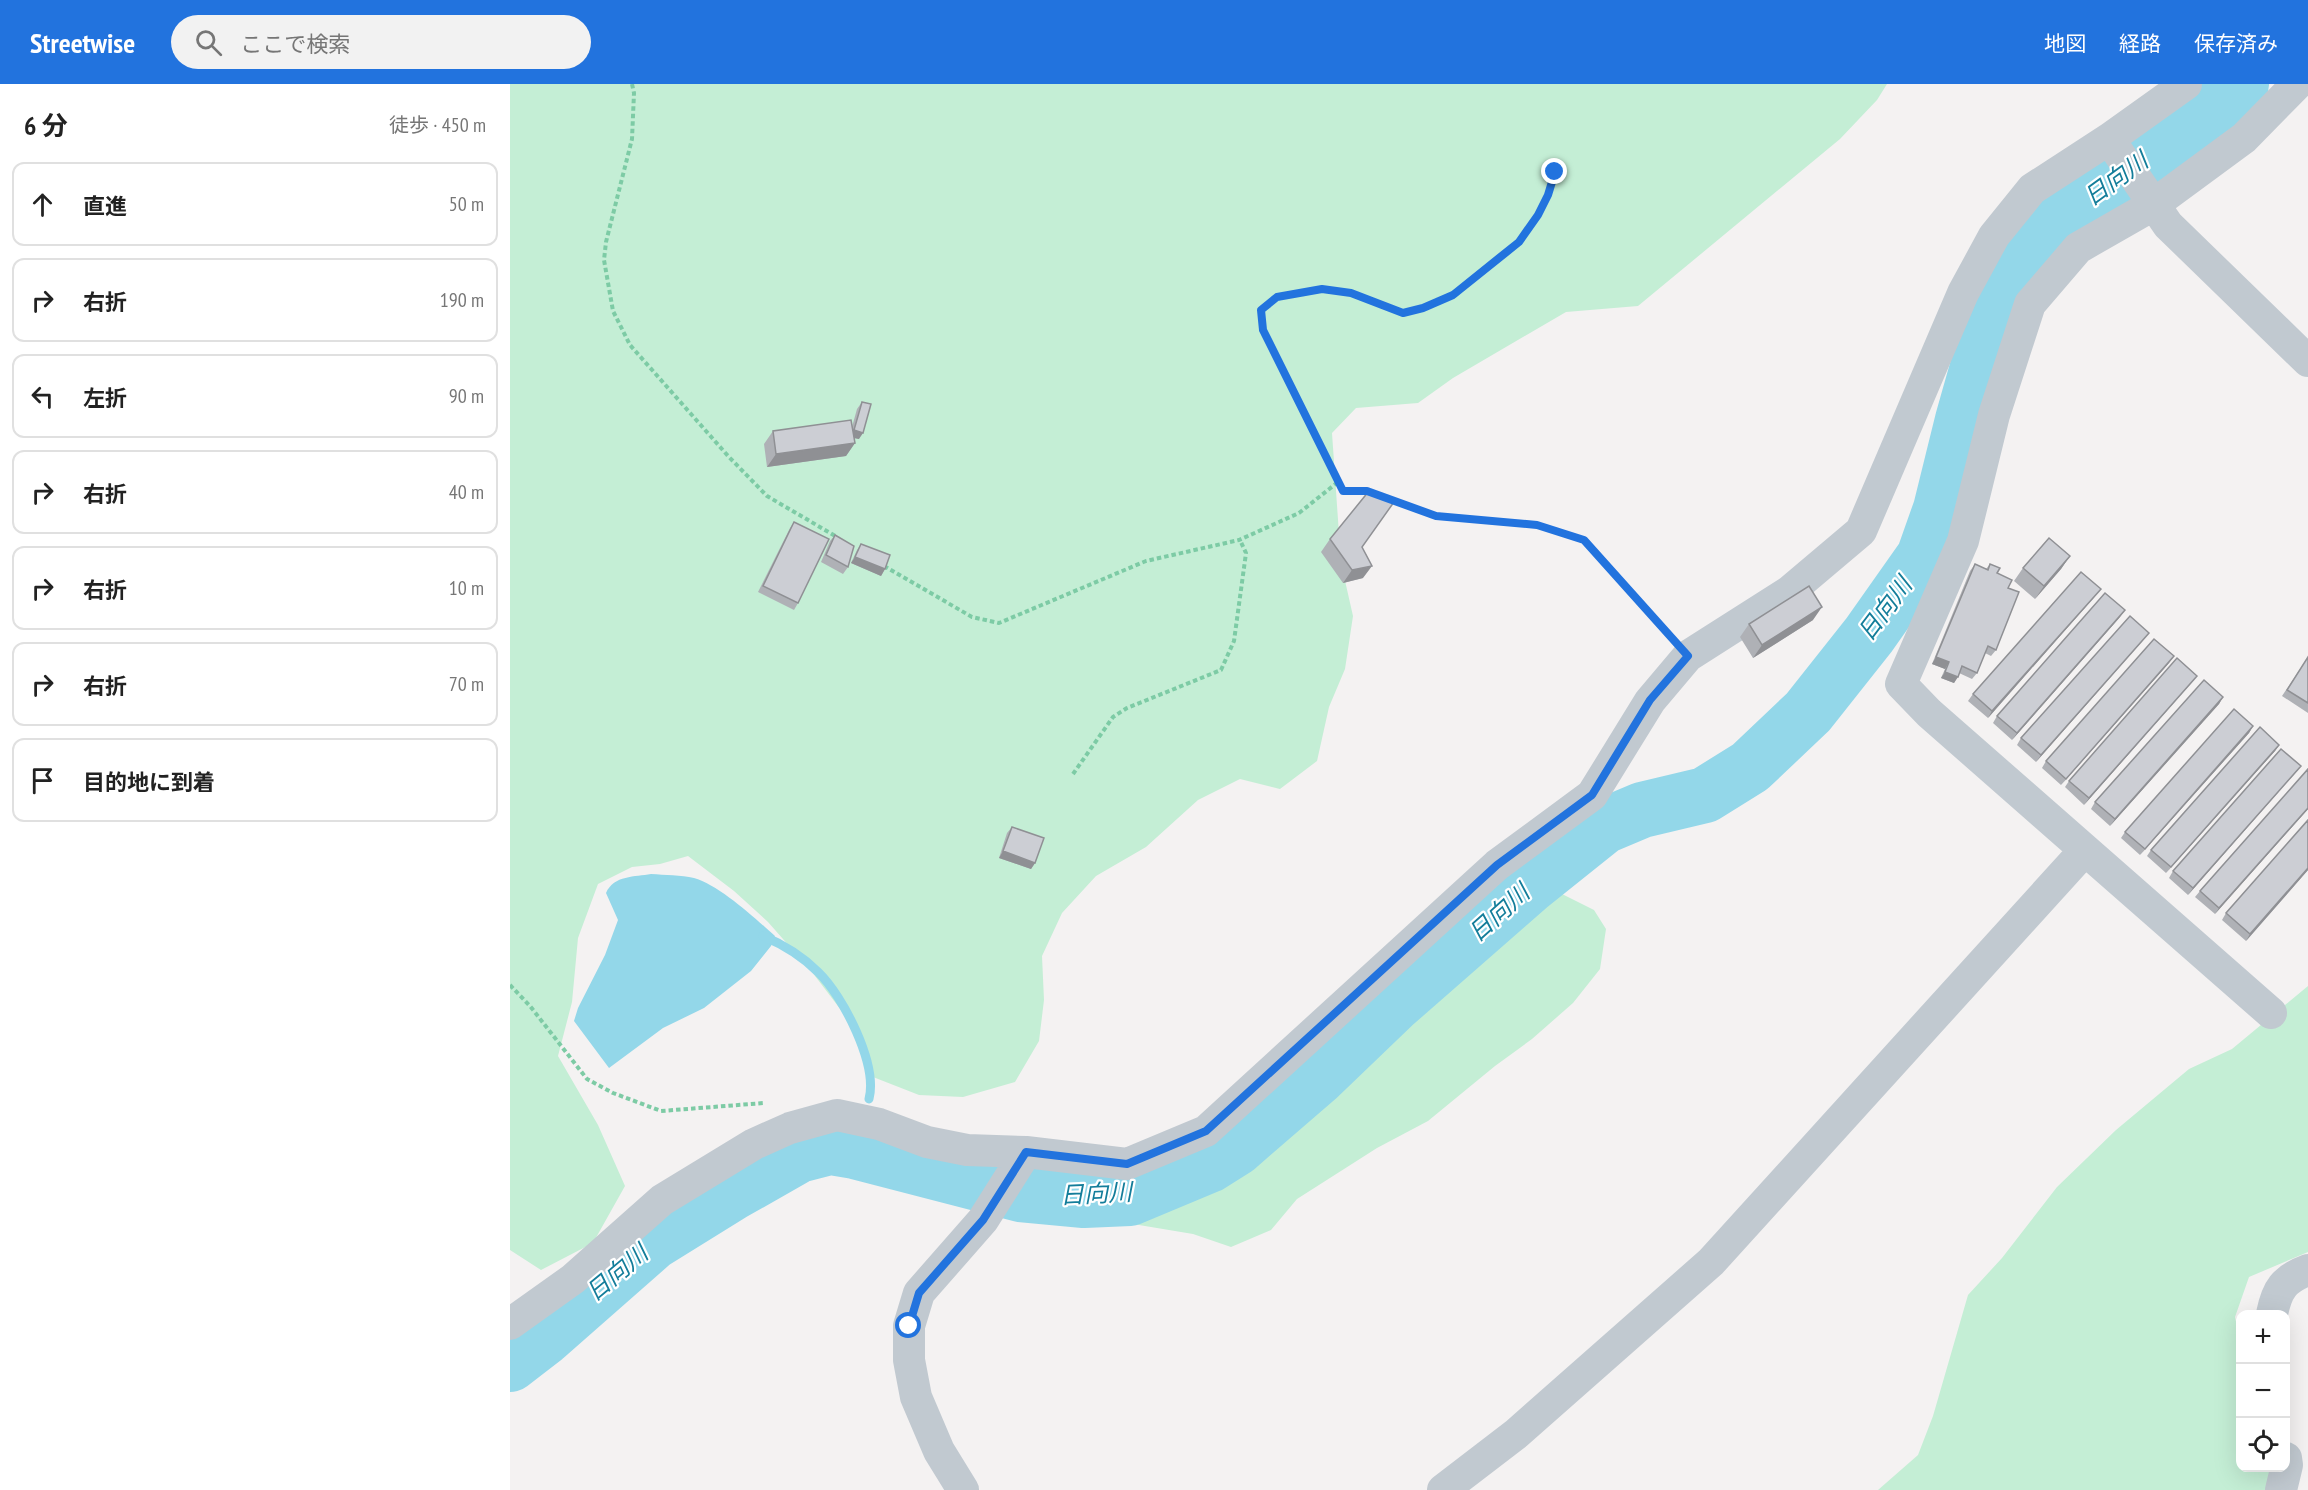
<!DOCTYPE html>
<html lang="ja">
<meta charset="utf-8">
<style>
body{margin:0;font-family:"PT Sans Narrow","Noto Sans JP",sans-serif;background:#f2f2f2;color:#222}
.controls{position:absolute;right:18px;bottom:18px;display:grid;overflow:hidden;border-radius:12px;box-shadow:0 6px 24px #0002}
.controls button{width:54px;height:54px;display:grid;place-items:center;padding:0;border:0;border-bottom:2px solid #e0e0e0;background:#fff;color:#222;font:30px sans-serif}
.stop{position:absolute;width:18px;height:18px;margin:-14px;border:4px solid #2273de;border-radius:50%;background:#fff}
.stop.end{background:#2273de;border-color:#fff;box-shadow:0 2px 6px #0008}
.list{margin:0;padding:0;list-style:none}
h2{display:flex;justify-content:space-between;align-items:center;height:78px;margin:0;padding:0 24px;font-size:26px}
h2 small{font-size:20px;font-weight:400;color:#767676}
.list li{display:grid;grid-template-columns:39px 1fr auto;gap:18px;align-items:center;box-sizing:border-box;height:84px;margin:0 12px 12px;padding:0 12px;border:2px solid #e0e0e0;border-radius:12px}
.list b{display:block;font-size:22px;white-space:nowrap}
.list em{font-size:20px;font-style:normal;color:#767676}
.icon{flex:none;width:33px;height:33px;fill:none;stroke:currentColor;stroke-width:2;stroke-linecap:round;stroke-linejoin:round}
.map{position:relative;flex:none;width:1798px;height:1406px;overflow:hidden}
header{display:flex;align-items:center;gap:36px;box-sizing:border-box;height:84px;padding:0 30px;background:#2273de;color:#fff}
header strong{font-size:28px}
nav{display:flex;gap:33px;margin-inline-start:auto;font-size:21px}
.search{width:420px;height:54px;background:#f2f2f2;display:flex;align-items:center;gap:15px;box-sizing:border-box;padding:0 21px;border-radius:33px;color:#767676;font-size:22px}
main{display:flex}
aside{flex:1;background:#fff}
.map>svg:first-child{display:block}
.green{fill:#c4eed5}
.water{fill:#93d7e9}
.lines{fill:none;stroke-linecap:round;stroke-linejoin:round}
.stream{stroke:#93d7e9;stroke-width:9}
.river{stroke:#93d7e9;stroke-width:56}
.path{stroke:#7dcba5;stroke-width:4;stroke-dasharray:4.5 3;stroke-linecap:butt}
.street{stroke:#c1c9d0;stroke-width:32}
.wall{fill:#afb1b6}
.shaded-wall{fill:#8f9094}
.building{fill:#ccced4;stroke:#8f9094;stroke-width:1.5}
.route{stroke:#2273de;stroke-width:8}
.labels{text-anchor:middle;stroke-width:4.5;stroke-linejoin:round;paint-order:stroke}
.water-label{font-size:24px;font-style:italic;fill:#137d9a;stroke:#fff}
</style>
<header>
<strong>Streetwise</strong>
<div class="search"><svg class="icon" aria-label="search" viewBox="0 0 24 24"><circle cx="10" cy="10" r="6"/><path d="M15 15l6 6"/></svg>ここで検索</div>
<nav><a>地図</a><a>経路</a><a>保存済み</a></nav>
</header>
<main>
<aside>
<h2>6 分<small>徒歩 · 450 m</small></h2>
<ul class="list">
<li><svg class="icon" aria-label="ahead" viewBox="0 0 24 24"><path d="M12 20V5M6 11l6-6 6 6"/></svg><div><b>直進</b></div><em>50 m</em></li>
<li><svg class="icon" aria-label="right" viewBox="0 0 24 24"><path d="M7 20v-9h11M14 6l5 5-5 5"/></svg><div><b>右折</b></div><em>190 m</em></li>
<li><svg class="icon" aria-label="left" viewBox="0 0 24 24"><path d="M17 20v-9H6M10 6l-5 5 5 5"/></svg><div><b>左折</b></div><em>90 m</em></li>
<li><svg class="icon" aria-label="right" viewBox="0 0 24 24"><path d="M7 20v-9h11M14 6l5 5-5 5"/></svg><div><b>右折</b></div><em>40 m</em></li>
<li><svg class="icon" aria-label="right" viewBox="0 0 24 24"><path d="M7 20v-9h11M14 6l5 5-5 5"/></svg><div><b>右折</b></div><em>10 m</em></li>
<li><svg class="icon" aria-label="right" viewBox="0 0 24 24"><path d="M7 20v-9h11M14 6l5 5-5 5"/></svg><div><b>右折</b></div><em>70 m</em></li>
<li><svg class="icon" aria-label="arrive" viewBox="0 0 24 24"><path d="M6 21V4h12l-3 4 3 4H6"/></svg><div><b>目的地に到着</b></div></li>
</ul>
</aside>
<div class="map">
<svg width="1798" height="1406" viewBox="0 0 1798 1406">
<rect width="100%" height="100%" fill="#f4f2f2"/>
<!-- green -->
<path class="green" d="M0 0H1377L1367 16 1330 55 1128 222 1056 228 943 294 908 319 846 324 822 349 831 479 843 532 835 585 819 623 807 677 770 705 730 695 688 716 636 763 586 792 552 829 532 872 534 916 529 957 505 998 453 1013 409 1011 363 993 350 951 302 888 258 838 224 807 178 772 150 780 122 783 88 800 68 854 62 918 48 972 88 1041 115 1102 83 1159 31 1186 0 1166Z
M1050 809 1084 826 1096 845 1090 885 1063 919 1022 955 985 982 918 1037 867 1064 787 1115 761 1146 721 1163 683 1150 611 1138 677 1107 719 1078 892 922 979 848 1019 821Z
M1798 902V1168L1739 1193 1725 1233 1730 1256V1384H1761L1757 1406H1368L1408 1371 1423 1332 1458 1211 1492 1174 1547 1103 1606 1046 1679 985 1722 965Z"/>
<!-- water -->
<path class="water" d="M141 790C155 791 171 791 184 794 209 801 245 834 265 852L261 862 241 887 194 924 153 944 99 984 64 937 68 924 95 871 108 836 96 809C104 791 125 793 141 790Z"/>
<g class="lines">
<!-- stream -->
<path class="stream" d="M253 852C272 860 293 873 308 888 333 912 368 980 359 1015"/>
<!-- river -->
<path class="river" d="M0 1280 35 1253 143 1158 222 1109 289 1071 320 1063 344 1067 510 1110 574 1116 620 1114 699 1081 726 1064 808 993 883 921 1019 802 1094 742 1132 726 1195 711 1240 683 1298 628 1359 551 1414 473 1431 425 1453 336 1489 209 1521 162 1600 97 1696 32 1731 0"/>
<!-- path -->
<path class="path" d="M122 0 124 9 122 55 96 158 94 176 103 227 120 261 219 373 257 412 327 453
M861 408 833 407 753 246 751 226 767 213 811 205 841 209 893 229 913 224 943 211 1009 158 1028 131 1038 111 1045 88
M868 411 926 432 1027 441 1074 456 1158 549
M374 482 462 533 489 539 636 477 729 456 789 429 828 398
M563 690 603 633 617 624 711 586 724 557 736 469 730 456
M0 901 20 922 77 995 103 1009 151 1027 254 1019"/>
<!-- street -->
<path class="street" d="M1599 55 1658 141 1798 277
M1761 929 1419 629 1391 600 1453 457 1484 331 1520 220 1568 164 1643 121 1734 54 1787 0
M1762 1230C1767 1205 1774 1195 1798 1186
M0 1240 63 1195 152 1116 244 1060 280 1044 327 1031 369 1040 417 1058 457 1066 516 1068 617 1080 696 1047 987 781 1082 711 1140 617 1178 572 1280 507 1351 447 1453 209 1484 152 1522 105 1599 55 1676 0
M453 1406 429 1367 406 1313 399 1276V1242L409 1209 473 1136 516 1068
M933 1406 1006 1350 1201 1178 1575 766
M1771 1406 1777 1381 1776 1374"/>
</g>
<!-- wall -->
<path class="wall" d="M352 318 349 355 344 354 345 359 336 372 257 383 254 360 263 347 342 343 347 325Z
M284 438 288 519 284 526 248 508 280 444Z
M325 451 338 483 333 490 311 478 320 457Z
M820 455 852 463 853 494 833 499 811 468Z
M351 460 375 485 371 492 341 479 347 466Z
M1560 472 1551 485 1525 515 1504 497 1513 484Z
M1465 480 1476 485 1480 480 1498 504 1486 566 1481 572 1475 569 1467 589 1462 595 1449 589 1444 599 1431 594 1435 585 1422 580 1460 487Z
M1586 511 1478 634 1458 617 1463 610Z
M1610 533 1502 656 1483 639 1487 632Z
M1303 536 1243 574 1230 553 1239 540Z
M1634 555 1526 678 1507 661 1511 654Z
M1798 573V629L1772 612Z
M1659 579 1551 701 1532 684 1536 677Z
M1682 598 1574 721 1555 703 1559 697Z
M1713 613 1709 620 1600 742 1581 725 1585 718Z
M1743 642 1739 649 1630 771 1611 754 1615 748Z
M1769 661 1765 667 1656 789 1637 772 1641 766Z
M1791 682 1786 688 1678 811 1659 794 1663 787Z
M1798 685V725L1705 830 1685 813 1690 807Z
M1798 736V786L1736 857 1712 836 1716 829Z
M502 743 525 779 521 785 489 774 497 749Z"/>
<!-- shaded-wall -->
<path class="shaded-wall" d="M344 346 353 349 349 355 339 353Z
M345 359 336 372 257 383 266 370Z
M1560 472 1551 485 1525 515 1534 502Z
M345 473 375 485 371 492 341 479Z
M862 482 853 494 833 499 842 486Z
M1591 505 1586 511 1478 634 1482 627Z
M1312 523 1303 536 1243 574 1252 561Z
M1615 526 1610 533 1502 656 1507 649Z
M1639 549 1634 555 1526 678 1531 671Z
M1664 572 1659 579 1551 701 1556 695Z
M1426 573 1439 578 1435 585 1422 580Z
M1435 588 1448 593 1444 599 1431 594Z
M1687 592 1682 598 1574 721 1579 714Z
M1713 613 1709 620 1600 742 1605 735Z
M1743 642 1739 649 1630 771 1635 765Z
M1769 661 1765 667 1656 789 1661 783Z
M1791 682 1786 688 1678 811 1683 804Z
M1798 724V725L1705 830 1709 824Z
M493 767 525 779 521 785 489 774Z
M1798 784V786L1736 857 1740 850Z"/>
<!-- building -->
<path class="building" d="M352 318 361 320 353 349 344 346Z
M341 336 345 359 266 370 263 347Z
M859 407 884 418 852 463 862 482 842 486 820 455Z
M284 438 319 455 288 519 253 502Z
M325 451 344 462 338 483 316 471Z
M1539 454 1560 472 1534 502 1513 484Z
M351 460 380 471 375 485 345 473Z
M1465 480 1478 486 1480 480 1490 484 1487 489 1502 496 1498 504 1509 508 1486 566 1478 562 1467 589 1452 582 1448 593 1435 588 1439 578 1426 573Z
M1571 488 1591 505 1482 627 1463 610Z
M1299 502 1312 523 1252 561 1239 540Z
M1595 509 1615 526 1507 649 1487 632Z
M1620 532 1639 549 1531 671 1511 654Z
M1644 555 1664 572 1556 695 1536 677Z
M1798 573V619L1777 606Z
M1667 574 1687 592 1579 714 1559 697Z
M1694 596 1713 613 1605 735 1585 718Z
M1724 625 1743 642 1635 765 1615 748Z
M1750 643 1769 661 1661 783 1641 766Z
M1771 665 1791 682 1683 804 1663 787Z
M1798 685V724L1709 824 1690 807Z
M1798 736V784L1740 850 1716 829Z
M502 743 534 754 525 779 493 767Z"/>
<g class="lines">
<!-- route -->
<path class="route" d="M399 1242 409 1209 473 1136 516 1068 617 1080 696 1047 987 781 1082 711 1140 616 1178 572 1074 456 1027 441 926 432 857 407H833L753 246 751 226 767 213 812 205 841 209 893 229 913 224 943 211 1009 158 1028 131 1038 111 1045 88"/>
</g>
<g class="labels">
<!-- water labels -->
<g class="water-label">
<text transform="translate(1606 95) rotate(-36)" y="8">日向川</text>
<text transform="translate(1375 525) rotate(-53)" y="8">日向川</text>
<text transform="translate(989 829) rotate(-42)" y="8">日向川</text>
<text transform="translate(586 1110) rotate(-3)" y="8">日向川</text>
<text transform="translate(107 1189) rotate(-40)" y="8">日向川</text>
</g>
</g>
</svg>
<div class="controls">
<button>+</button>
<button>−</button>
<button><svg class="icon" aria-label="locate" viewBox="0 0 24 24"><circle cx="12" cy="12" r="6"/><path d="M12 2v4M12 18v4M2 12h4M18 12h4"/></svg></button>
</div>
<div class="stop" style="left:399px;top:1242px"></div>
<div class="stop end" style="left:1045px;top:88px"></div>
</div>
</main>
